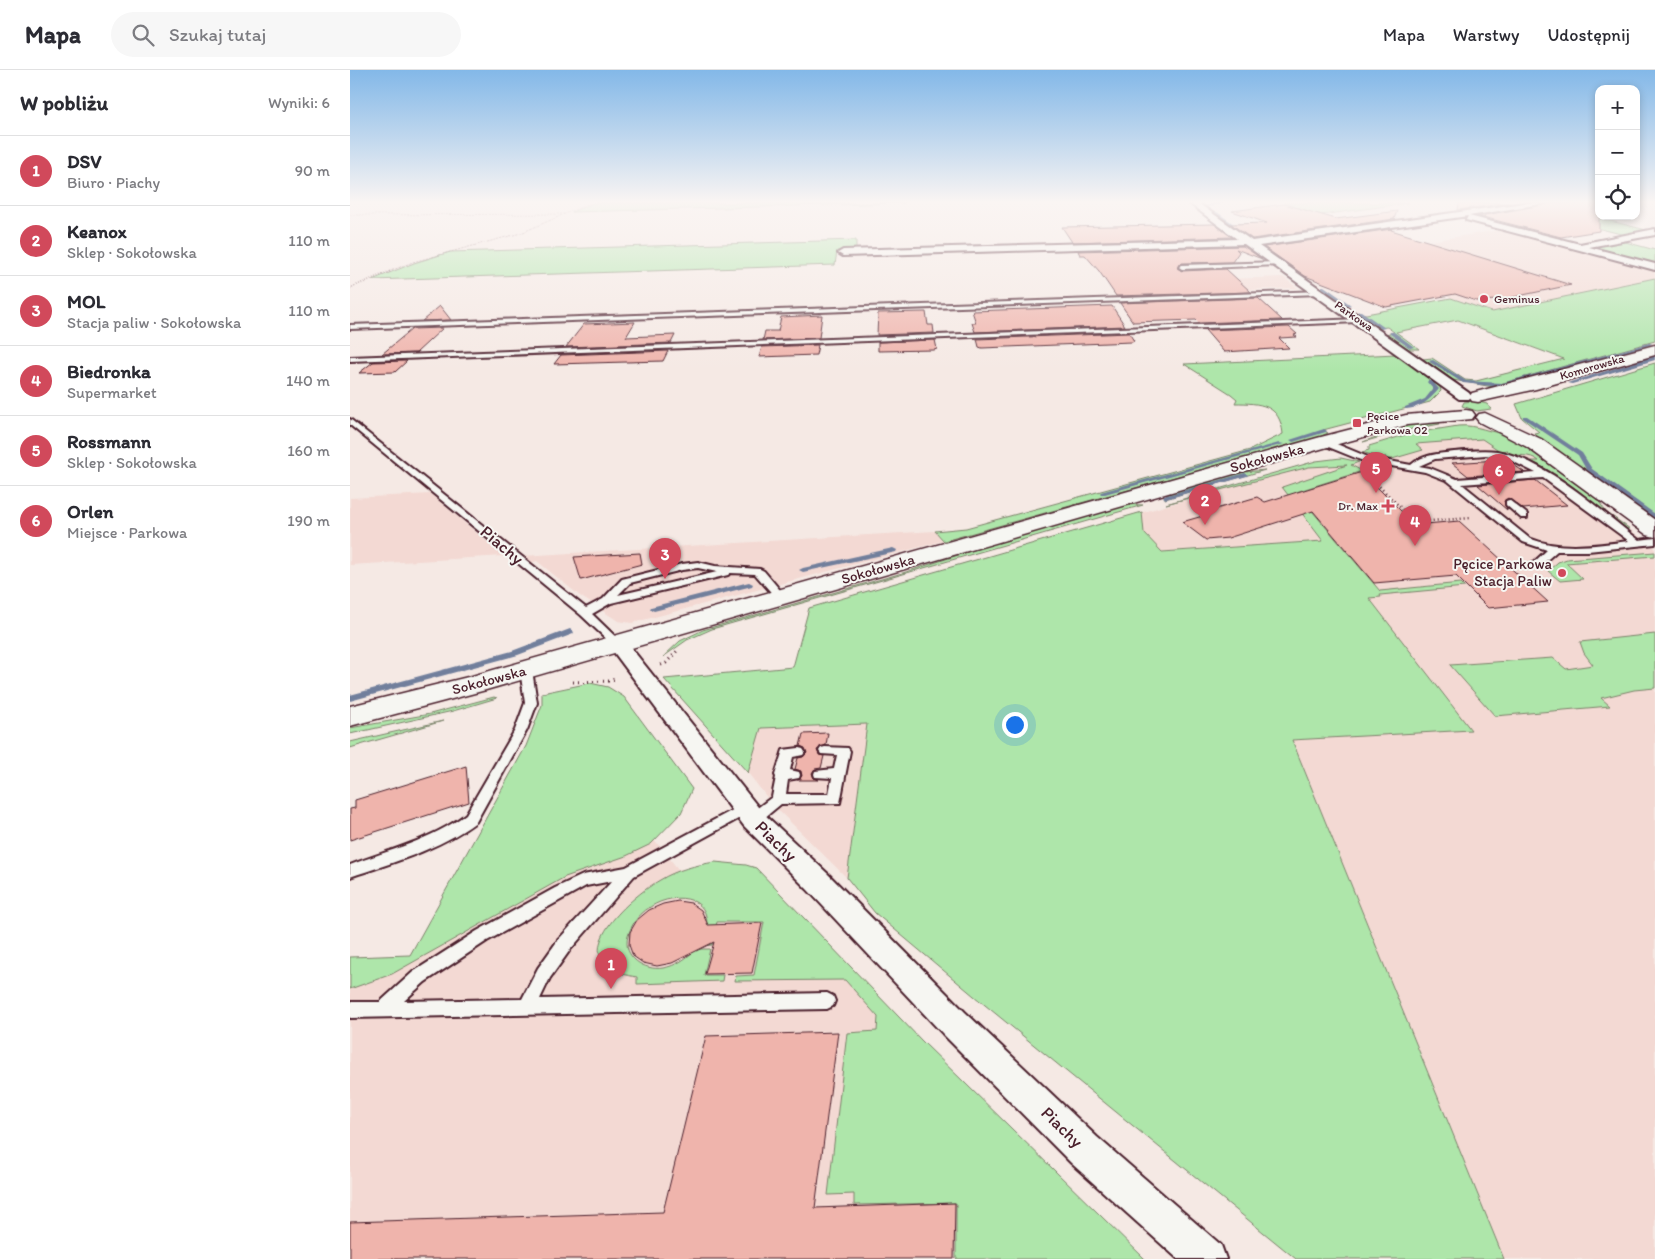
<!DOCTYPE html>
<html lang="pl">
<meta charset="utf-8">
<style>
body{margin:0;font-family:Itim,sans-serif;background:#f7f7f7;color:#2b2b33}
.controls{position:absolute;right:15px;top:15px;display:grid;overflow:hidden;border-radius:10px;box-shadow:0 2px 8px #0003}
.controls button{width:45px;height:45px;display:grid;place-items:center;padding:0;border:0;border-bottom:1px solid #e1e1e2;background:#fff;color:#2b2b33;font:25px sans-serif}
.you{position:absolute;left:664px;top:654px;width:18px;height:18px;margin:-12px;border:4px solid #fff;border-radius:50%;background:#1a73e8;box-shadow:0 0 0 8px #1a73e833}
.badge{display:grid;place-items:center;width:32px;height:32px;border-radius:50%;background:#d1495b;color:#fff;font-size:16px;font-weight:700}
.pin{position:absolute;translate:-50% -41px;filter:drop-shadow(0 1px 2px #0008)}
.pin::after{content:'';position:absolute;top:26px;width:18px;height:15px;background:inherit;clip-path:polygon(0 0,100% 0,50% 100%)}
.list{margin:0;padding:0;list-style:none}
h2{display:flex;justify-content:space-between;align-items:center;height:65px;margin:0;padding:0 20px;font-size:21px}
h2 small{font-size:16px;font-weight:400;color:#7c7c81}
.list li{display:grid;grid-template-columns:32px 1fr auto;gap:15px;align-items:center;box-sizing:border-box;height:70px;padding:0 20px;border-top:1px solid #e1e1e2}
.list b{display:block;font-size:19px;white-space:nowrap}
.list p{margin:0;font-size:16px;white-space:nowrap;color:#7c7c81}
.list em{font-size:16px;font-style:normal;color:#7c7c81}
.icon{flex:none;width:28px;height:28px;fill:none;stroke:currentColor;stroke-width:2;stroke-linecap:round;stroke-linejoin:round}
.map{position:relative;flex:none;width:1305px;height:1189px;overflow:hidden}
header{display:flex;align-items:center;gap:30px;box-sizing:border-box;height:70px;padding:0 25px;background:#fff;border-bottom:1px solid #e1e1e2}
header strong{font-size:24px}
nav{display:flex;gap:28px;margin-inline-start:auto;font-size:18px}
.search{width:350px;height:45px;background:#f7f7f7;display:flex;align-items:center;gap:12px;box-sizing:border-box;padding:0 18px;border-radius:28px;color:#7c7c81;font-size:19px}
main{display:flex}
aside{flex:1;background:#fff}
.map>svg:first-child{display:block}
.built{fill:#f3d9d3}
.green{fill:#aee6aa;stroke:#7c826a}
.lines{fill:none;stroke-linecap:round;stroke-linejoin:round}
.stream{fill:#717f9c;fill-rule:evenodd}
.building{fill:#efb4ac;stroke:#4a1f2b}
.lane-casing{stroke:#4a1f2b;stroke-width:4}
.street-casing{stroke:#4a1f2b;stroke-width:4}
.secondary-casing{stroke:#4a1f2b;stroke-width:3}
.path-far3{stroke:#4a1f2b;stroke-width:1;stroke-dasharray:0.5 1;stroke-linecap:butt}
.path-far2{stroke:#4a1f2b;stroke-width:2;stroke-dasharray:0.5 2;stroke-linecap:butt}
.path-far1{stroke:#4a1f2b;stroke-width:2.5;stroke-dasharray:1 3;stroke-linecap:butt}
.path{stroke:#4a1f2b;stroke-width:3;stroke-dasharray:1 4;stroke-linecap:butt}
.lane{fill:#f6f6f2;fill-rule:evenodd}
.street{fill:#f6f6f2;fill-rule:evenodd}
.secondary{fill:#f6f6f2;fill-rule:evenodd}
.poi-dot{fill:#d1495b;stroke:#f6f6f2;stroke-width:2}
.labels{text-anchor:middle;stroke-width:4;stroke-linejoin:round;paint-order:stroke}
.far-poi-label{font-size:12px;fill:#4a1f2b;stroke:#f6f6f2;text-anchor:start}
.far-street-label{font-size:12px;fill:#4a1f2b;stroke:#f6f6f2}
.street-label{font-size:15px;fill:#4a1f2b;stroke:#f6f6f2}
.poi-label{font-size:15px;fill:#4a1f2b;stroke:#f6f6f2;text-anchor:end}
.near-street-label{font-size:18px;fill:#4a1f2b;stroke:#f6f6f2}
</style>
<header>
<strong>Mapa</strong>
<div class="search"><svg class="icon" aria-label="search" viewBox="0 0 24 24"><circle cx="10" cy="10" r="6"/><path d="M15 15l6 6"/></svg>Szukaj tutaj</div>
<nav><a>Mapa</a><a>Warstwy</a><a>Udostępnij</a></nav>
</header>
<main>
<aside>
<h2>W pobliżu<small>Wyniki: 6</small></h2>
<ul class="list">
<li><span class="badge">1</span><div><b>DSV</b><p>Biuro · Piachy</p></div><em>90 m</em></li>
<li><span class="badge">2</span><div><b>Keanox</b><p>Sklep · Sokołowska</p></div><em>110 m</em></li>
<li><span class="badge">3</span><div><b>MOL</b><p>Stacja paliw · Sokołowska</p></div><em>110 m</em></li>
<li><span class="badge">4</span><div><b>Biedronka</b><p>Supermarket</p></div><em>140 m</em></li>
<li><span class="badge">5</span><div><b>Rossmann</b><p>Sklep · Sokołowska</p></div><em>160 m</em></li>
<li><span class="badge">6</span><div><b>Orlen</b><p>Miejsce · Parkowa</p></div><em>190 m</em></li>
</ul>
</aside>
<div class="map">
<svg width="1305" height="1189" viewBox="0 0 1305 1189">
<rect width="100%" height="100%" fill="#f5e9e4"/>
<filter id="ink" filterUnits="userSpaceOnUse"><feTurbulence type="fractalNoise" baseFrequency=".02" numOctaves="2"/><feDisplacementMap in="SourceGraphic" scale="10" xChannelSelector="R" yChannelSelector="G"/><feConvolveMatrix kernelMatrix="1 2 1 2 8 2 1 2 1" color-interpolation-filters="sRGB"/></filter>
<g filter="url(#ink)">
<!-- built -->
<path class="built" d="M1156 159 1305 199V208L1142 242 986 186Z
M933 207 948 218 852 222 843 210Z
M1112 355 1130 356 1149 364 1156 363 1248 430 1256 442 1305 478V1189H1154L942 670 1120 659 974 471 612 495 890 414 959 397 1000 395 1024 388 1012 382 1019 380V376L1062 364Z
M81 424 154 486 0 495V428Z
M585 461 593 471 282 553 268 551 230 526 187 491 181 493 172 486Z
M518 654 497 808 423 735 398 703 410 658Z
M176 676 298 762 328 799 411 803 572 971 795 1189H0V887L60 885Z"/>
<!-- green -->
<path class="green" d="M243 133H555L222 142Z
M933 133H1058L971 145Z
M1241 146 1300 161 1275 165 1215 150Z
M506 170V180L487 181 485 195 22 210 64 193 100 182Z
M1268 170 1305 180V195L1239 175Z
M1305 208V271L1150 314 1156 317 1149 318 1103 310 1073 289 1082 288 1115 310 1126 311 1214 289 1108 250 1046 262 1069 279H1059L1036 264 1044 262 1037 257 1028 258 1005 242 1016 244 1101 228 1142 242Z
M1046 284 1090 317 1091 321 1080 332 973 360 978 363 969 367 594 471 585 461 616 458 900 380 933 364C930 334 910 333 885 333L887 329 881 324 834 294Z
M1305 293V452L1198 376 1184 363 1189 362 1172 348 1166 334Z
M1125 331 1137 334 1141 339 1127 341 1112 336 1114 332Z
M1086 350 1090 354 1052 361 1013 372 1054 356Z
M1108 356C1127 354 1141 364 1156 363L1248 430 1256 442 1280 459H1273C1245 434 1215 406 1180 391H1189C1180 383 1167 387 1156 383H1160L1157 380 1150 381 1132 369 1066 374 1073 380 1042 389H1037L1035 386V389L1012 382 1019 380V376L1058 364Z
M991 388 1009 392 1001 395 1012 401 946 422 1030 521 1111 513 1115 517 1030 525 1031 527 1019 528 1121 660 942 670 1154 1189H946L624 926 525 843 497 808 517 654 411 658 398 703 314 609 443 597 459 538 792 442 794 463 812 482 973 471 932 417 997 395 959 397 816 434 966 391Z
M915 400 815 429V427L822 421 885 403Z
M774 434 793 435 362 559 337 570 313 587 330 571 353 560 556 502 691 458Z
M1305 482V486L1216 493 1233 509 1210 511 1198 501 1208 492 1217 489Z
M1305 564V618L1284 620 1251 628 1260 636 1145 646 1100 595 1203 588 1216 599 1243 595 1234 583 1230 572Z
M240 613 258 617 274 627 342 719 331 743 301 774 276 786 215 807 42 904 0 919V887L60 885 176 676 192 635V623Z
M144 627 147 628 103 641 0 664V658L80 644Z
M93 651 0 678V672Z
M365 792 396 795 406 798 572 971 795 1189H606V1133L504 1135V1124L478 1125 497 963 527 961 528 947 495 910 385 911 386 906 404 905 414 852H367L362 875 351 876C380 812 292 816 278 866 272 887 294 901 313 898 326 896 337 888 346 879H360L354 905H373L372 911 287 914V907C206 895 275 830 310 810 326 800 346 795 365 792Z"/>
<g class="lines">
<!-- stream -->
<path class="stream" d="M867 133H876L855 137 853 136Z
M865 142H867L885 155 882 156 865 144Z
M972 216H974L1001 235 997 236 972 218Z
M1009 241H1011L1035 258 1031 259 1007 243Z
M1040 262H1044L1064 277 1060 278 1040 264Z
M1299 273 1303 274 1152 317 1113 313 1078 291 1083 290 1116 311 1152 313Z
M1305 286V290L1222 314 1217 313Z
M1078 311H1082L1089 319C1080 330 1069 339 1055 339V337L1075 329 1083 319 1077 312Z
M1173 346H1177L1232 383 1242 399 1305 444V449L1237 401 1228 385 1173 348Z
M974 359 977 361 976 362 943 372 940 370Z
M929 373 934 374 755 424H751L750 423 751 422Z
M895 403 898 405 897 406 816 429 813 427 814 426Z
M543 478 547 480 546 482 453 502 449 500 453 498Z
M399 512 403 514 402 516 304 541 300 539 301 537Z
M220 559 224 562 223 564 168 585 0 631V625L162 581Z"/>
</g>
<!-- building -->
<path class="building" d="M1109 133H1159L1108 140Z
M1198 133H1249V161L1211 167 1129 146Z
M934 134 986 149 1047 141 1044 149 902 169 881 154 917 153 882 141Z
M864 154 882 167 722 172 712 157Z
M1042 159 1041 160 1221 215 1149 230 1126 231 1105 224 1036 237 955 206 914 177Z
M893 176 912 189 886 179 889 182 882 192 832 193 827 198 832 201 876 199 901 222 766 226 749 201 735 185H730L728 181Z
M908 228 932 250 849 253 846 250 783 252 770 233Z
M90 236 101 250 72 251Z
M762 236 775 256 625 262 622 253H626L622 241Z
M576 242 578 255H583L584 263 527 265 528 243Z
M472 245 469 268 413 270 415 261H428L431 247Z
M285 252 276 267 325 265 321 273 216 277 234 254Z
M939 257 947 264 944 265 947 267 929 268 939 278 874 282 855 260Z
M93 258 66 283 32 284 62 259Z
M779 263 784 271 782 272 632 278 629 277 627 269Z
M585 270 587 279 584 280 528 281V272Z
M468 275 466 285 409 287 412 277Z
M318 281 313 291 204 294 211 285Z
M57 291 45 302 9 303 23 292Z
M1148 390 1161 393 1174 402 1118 406 1102 393Z
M1012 402 1065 455 1109 451 1198 532 1138 538 1106 506 1024 513 963 441 878 468 856 470 832 452 863 443 859 441 907 427 915 432Z
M1185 410 1217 435 1173 439 1158 428 1154 431 1157 440 1128 415Z
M290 483 292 494 231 510 224 487Z
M478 663 476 675 467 680 469 685 474 686 471 698 465 699 462 703 464 708 469 710H447L452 706 451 701 445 699 448 688 453 687 457 683 455 678 450 676 453 664Z
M116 696 119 732 0 770V739L5 738V730Z
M328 831 341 833 351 840 358 855 412 853 402 903 355 904 364 872 322 893 307 896 293 893 283 886 279 875 280 862 287 850 299 840 313 834Z
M488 962 465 1138 605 1133 604 1189H0V1152L313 1142 356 966Z"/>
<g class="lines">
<!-- lane casing -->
<g class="lane-casing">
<path id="lane" d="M929 192 931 195 832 199 829 197 832 195Z
M972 221 970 224 0 259V255Z
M1011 249V251L1009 252 0 291V287Z
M0 349 236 538 253 529 272 509 332 494 348 492 365 496 410 499 414 501 435 526 430 529 426 528 405 504 380 503 378 505 261 533 242 544 272 573 271 575H263L231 545 0 355ZM348 498 367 502 268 525 280 513 332 500Z
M971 370H977L1018 387 1061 395C1073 384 1089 384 1104 382 1118 381 1133 379 1147 381 1198 391 1248 439 1289 470L1305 468V474L1238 481H1207L1190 496H1184L1182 494 1184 492 1197 480 1173 472 1098 411 1075 402 1013 391 971 374ZM1136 385 1162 391 1186 403 1107 409 1080 398 1069 396 1085 389ZM1193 408 1279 471C1247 475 1210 481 1179 468L1112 414Z
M1159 430 1177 444V448H1171L1156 435V431Z
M176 596 182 600 187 633 177 660 126 752C90 779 42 793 0 807V795C39 780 82 770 116 744L165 660 175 633 170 600Z
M475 677 498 678 500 681 490 733 431 734 408 753 403 754 398 753 396 749 398 745 422 727 426 707 425 705 433 680 449 678 453 679 455 682 453 685 443 687 440 700 449 702 450 705 449 708 438 710 436 724H479L482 708 465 707 464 704 465 701 484 699 487 685 471 684 469 681 471 678Z
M394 734 399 735 401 739 399 743 284 806 220 880 200 908 190 929 477 923 483 926 485 931 483 936 477 939 0 948V932H30L63 902 127 861 205 818 233 805 276 797ZM262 811 208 870 188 898 172 929 54 931 75 912 137 871 236 816Z"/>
</g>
<!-- street casing -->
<g class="street-casing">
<path id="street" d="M839 133H848L902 171 1174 133H1196L1119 146 1230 174 1305 159V165L1239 177 1305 194V200L1116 150 1118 146 909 176 1119 323 1121 326 1119 329H1109L894 174 493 186 488 183 493 180 887 169Z
M267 567 274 569 412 742 477 803 615 942 747 1067 871 1175 876 1189H828L721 1093 593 964 457 819 394 756 257 573 260 569Z"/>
</g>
<!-- secondary casing -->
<g class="secondary-casing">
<path id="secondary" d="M1305 275V285L1186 319 1128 332 1122 331 1119 327 1122 323Z
M1116 340 1122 341 1125 345 1122 349 1057 355 981 376 136 620 0 656V636L122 606 967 368 1056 345Z
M1135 343 1191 369 1305 450V467L1297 465 1177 377 1129 352 1126 348 1129 344Z"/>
</g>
<!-- path-far3 -->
<path class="path-far3" d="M0 145 214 144
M38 202 63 192 171 163 240 133"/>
<!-- path-far2 -->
<path class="path-far2" d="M0 218 41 201"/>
<!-- path-far1 -->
<path class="path-far1" d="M1021 408 1065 452 1121 448"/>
<!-- path -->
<path class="path" d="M311 595 316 593 328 580
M223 612 259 611 267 608"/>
<!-- lane -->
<use href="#lane" class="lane"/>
<!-- street -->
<use href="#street" class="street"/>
<!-- secondary -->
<use href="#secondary" class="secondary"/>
</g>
</g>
<!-- sky -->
<linearGradient id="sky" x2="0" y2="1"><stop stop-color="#83b8e8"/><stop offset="0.44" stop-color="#faf5f3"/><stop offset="1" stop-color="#faf5f3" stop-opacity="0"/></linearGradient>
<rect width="1305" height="300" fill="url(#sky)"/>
<!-- markers -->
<g class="poi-dot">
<circle cx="1134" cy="229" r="5"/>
<rect x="1002" y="348" width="10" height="10" rx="2.5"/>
<path d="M1035.5 428.5h5v5h5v5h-5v5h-5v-5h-5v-5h5z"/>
<circle cx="1212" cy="503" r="5"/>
</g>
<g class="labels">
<!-- far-poi labels -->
<g class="far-poi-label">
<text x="1144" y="233">Geminus</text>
<text x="1017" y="350">Pęcice<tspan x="1017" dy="14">Parkowa 02</tspan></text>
<text x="1028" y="440" text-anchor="end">Dr. Max</text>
</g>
<!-- far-street labels -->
<g class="far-street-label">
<text transform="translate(1004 246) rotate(35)" y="4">Parkowa</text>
<text transform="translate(1242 297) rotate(-16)" y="4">Komorowska</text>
</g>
<!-- street labels -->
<g class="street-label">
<text transform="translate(917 388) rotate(-15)" y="5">Sokołowska</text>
<text transform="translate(528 499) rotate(-16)" y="5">Sokołowska</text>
<text transform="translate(139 610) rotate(-15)" y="5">Sokołowska</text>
</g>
<!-- poi labels -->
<g class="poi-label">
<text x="1202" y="499">Pęcice Parkowa<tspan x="1202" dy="17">Stacja Paliw</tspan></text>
</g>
<!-- near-street labels -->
<g class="near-street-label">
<text transform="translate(152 475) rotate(40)" y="6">Piachy</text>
<text transform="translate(426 771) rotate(44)" y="6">Piachy</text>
<text transform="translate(712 1057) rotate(44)" y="6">Piachy</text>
</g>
</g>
</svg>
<div class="controls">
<button>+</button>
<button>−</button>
<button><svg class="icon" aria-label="locate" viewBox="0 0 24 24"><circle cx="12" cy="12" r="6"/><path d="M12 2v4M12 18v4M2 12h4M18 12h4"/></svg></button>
</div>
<div class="you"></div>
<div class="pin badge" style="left:261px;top:919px">1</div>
<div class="pin badge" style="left:855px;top:455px">2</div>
<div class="pin badge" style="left:315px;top:509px">3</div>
<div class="pin badge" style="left:1065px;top:476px">4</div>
<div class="pin badge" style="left:1026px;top:423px">5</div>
<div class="pin badge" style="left:1149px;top:425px">6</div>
</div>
</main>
